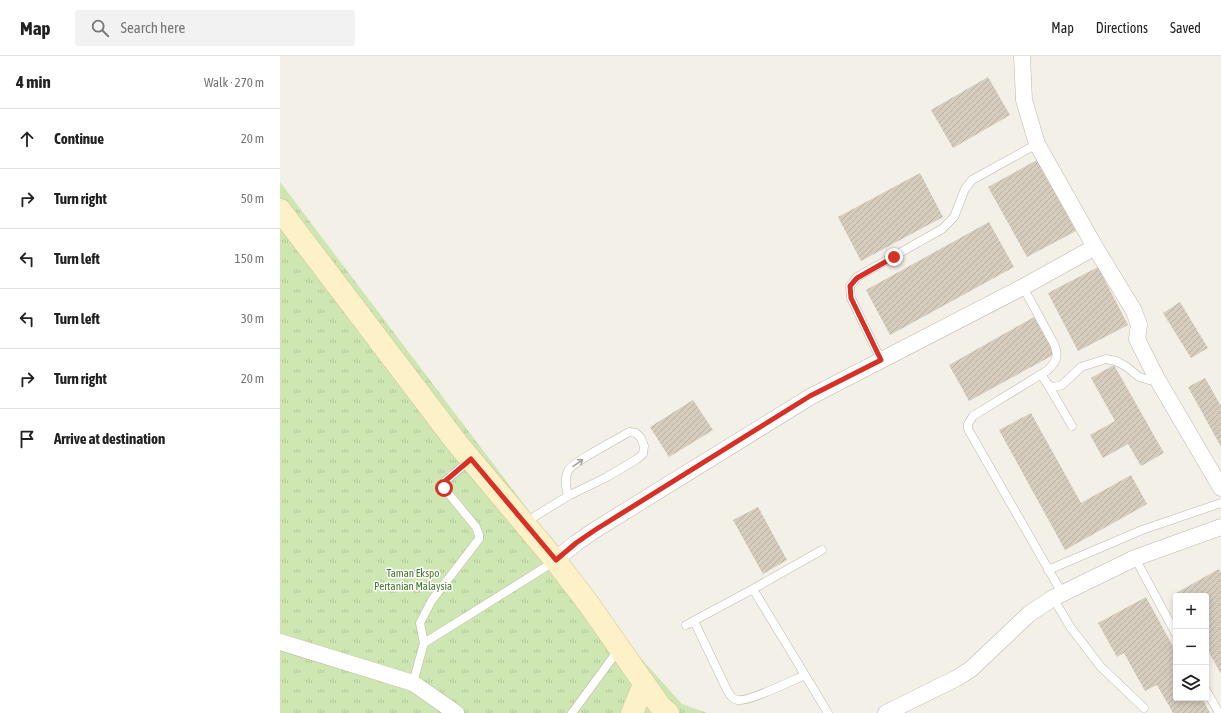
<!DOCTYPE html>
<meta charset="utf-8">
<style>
body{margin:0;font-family:"Asap Condensed",sans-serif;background:#f2f2f2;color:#222}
.controls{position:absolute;right:12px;bottom:12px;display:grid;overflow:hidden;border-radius:4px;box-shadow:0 2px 6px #0003}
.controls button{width:36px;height:36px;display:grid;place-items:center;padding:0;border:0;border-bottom:1px solid #e0e0e0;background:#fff;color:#222;font:20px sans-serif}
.stop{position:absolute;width:12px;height:12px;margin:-9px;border:3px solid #d93025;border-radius:50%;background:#fff}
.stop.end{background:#d93025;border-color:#fff;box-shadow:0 1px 4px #0008}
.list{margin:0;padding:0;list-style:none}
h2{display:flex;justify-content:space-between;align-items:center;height:52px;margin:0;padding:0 16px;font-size:17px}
h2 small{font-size:13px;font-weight:400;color:#767676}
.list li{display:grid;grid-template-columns:26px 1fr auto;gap:12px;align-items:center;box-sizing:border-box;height:60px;padding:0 16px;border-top:1px solid #e0e0e0}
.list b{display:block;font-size:15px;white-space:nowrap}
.list em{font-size:13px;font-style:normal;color:#767676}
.icon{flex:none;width:22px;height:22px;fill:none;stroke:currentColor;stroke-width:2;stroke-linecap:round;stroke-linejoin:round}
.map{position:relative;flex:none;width:941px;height:657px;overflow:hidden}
header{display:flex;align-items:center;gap:24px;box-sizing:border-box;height:56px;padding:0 20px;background:#fff;border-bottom:1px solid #e0e0e0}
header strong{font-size:19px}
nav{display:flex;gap:22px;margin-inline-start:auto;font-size:14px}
.search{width:280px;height:36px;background:#f2f2f2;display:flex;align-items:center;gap:10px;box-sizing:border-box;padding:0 14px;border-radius:4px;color:#767676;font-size:15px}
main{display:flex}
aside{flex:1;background:#fff}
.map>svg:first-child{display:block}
.park{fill:url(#park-tufts)}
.building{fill:url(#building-hatch)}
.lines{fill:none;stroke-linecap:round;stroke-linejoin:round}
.lane-casing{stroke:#bfb8aa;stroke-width:9}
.street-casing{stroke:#bfb8aa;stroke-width:17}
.secondary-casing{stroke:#d2c499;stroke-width:23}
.lane{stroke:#fff;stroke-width:8}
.street{stroke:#fff;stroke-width:16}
.secondary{stroke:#fdf1c8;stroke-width:22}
.oneway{stroke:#a2a09b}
.route{stroke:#d93025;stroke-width:5}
.labels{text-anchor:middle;stroke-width:3;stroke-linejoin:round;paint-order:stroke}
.park-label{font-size:11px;fill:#47772b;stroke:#fff}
</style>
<header>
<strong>Map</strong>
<div class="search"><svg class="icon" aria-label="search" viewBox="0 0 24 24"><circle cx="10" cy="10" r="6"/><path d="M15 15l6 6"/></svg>Search here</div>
<nav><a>Map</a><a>Directions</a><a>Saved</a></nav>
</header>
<main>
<aside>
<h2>4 min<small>Walk · 270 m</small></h2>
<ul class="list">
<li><svg class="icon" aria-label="ahead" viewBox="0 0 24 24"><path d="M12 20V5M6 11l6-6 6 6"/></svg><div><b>Continue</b></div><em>20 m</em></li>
<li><svg class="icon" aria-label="right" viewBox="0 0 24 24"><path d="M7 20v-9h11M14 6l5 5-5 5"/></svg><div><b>Turn right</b></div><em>50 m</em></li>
<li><svg class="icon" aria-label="left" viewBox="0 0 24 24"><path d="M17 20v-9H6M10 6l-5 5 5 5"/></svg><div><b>Turn left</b></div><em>150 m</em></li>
<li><svg class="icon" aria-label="left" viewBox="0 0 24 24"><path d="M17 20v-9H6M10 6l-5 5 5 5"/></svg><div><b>Turn left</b></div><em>30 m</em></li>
<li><svg class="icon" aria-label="right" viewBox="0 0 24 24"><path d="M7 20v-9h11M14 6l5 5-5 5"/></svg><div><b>Turn right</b></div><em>20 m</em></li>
<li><svg class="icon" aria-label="arrive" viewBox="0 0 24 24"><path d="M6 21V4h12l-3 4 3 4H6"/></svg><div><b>Arrive at destination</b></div></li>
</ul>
</aside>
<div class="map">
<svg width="941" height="657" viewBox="0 0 941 657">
<defs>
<pattern id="park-tufts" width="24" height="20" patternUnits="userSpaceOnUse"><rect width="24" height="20" fill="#cee6b2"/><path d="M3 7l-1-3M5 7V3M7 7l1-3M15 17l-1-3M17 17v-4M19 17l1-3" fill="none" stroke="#b2c69a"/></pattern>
<pattern id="building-hatch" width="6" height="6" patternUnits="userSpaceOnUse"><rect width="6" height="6" fill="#d5ccbd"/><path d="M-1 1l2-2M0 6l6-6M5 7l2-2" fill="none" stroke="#b8b0a3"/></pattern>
</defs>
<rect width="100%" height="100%" fill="#f3f0e8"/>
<!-- park -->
<path class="park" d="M0 126 357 598 402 648 427 657H0Z"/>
<!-- building -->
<path class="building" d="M708 21 730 59 673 92 651 54Z
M757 104 796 175 747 201 708 131Z
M640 117 663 161 581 205 558 161Z
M709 166 734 211 610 279 586 234Z
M818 211 848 269 798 295 768 237Z
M900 246 928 292 911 302 883 257Z
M754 261 775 298 689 345 669 309Z
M834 309 884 397 861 410 848 388 823 402 810 379 835 365 811 322Z
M925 322 941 350V391L908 331Z
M413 344 433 374 389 401 370 371Z
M751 357 801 447 851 419 867 448 785 494 719 374Z
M478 451 507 504 483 518 453 464Z
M939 513 941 517V618L926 591V540H898L896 537Z
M866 541 896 596V642H922L930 657H893L877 629 865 635 844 597 837 601 818 567Z"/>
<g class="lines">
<!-- lane casing -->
<g class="lane-casing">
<path id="lane" d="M743 231 774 288C779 299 777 305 768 314L693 360 688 368V373L782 537
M601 304 571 242 570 230 577 221 662 173 674 161 685 133 692 124 757 88
M761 318 768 329 774 331 782 329 801 311 826 303 836 305 847 311 859 321 869 324 876 321
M768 329 792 370
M244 467 288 440 327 421 357 403 363 398 364 390 361 382 356 377 349 376C338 383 292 406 288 415 284 423 286 432 288 440
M855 502 896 578
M768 514 862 474 941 447
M473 533 542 494
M773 542 791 572 821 611 864 652
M414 565 447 634C450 639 452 643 458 644 469 646 513 624 525 619
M406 569 473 533 548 657
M144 587 140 567 152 544 199 483V479L196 471 164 432V426L191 403
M133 627 144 587 275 505
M926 634 939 657
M292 657 339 593"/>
</g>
<!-- street casing -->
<g class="street-casing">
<path id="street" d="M742 0 744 44 757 88 815 191 854 255 859 269 857 283 876 321 941 432
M275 504 296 487 315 474 530 341 743 231 815 191
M0 586 133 627 176 657
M606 657 677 622 691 613 749 558 773 542 855 502 941 471"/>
</g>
<!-- secondary casing -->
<g class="secondary-casing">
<path id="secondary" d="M0 154 177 387 275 504 308 547 380 650 388 657
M352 657 362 633"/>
</g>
<!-- lane -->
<use href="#lane" class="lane"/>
<!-- street -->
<use href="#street" class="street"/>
<!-- secondary -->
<use href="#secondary" class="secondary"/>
</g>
<!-- one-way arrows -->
<defs><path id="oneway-shaft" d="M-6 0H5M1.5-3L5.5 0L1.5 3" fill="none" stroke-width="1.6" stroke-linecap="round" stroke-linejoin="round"/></defs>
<use class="oneway" href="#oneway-shaft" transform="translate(298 407) rotate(-35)"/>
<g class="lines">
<!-- route -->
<path class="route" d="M164 432V426L191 403 276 504 296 487 315 474 530 340 601 304 571 242 570 230 577 222 614 201"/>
</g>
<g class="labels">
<!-- park labels -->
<g class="park-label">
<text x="133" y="521">Taman Ekspo<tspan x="133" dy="13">Pertanian Malaysia</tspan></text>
</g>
</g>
</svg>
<div class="controls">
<button>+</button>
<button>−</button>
<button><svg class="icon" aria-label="layers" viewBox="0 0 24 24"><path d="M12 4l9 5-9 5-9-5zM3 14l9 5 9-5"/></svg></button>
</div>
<div class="stop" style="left:164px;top:432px"></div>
<div class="stop end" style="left:614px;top:201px"></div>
</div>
</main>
